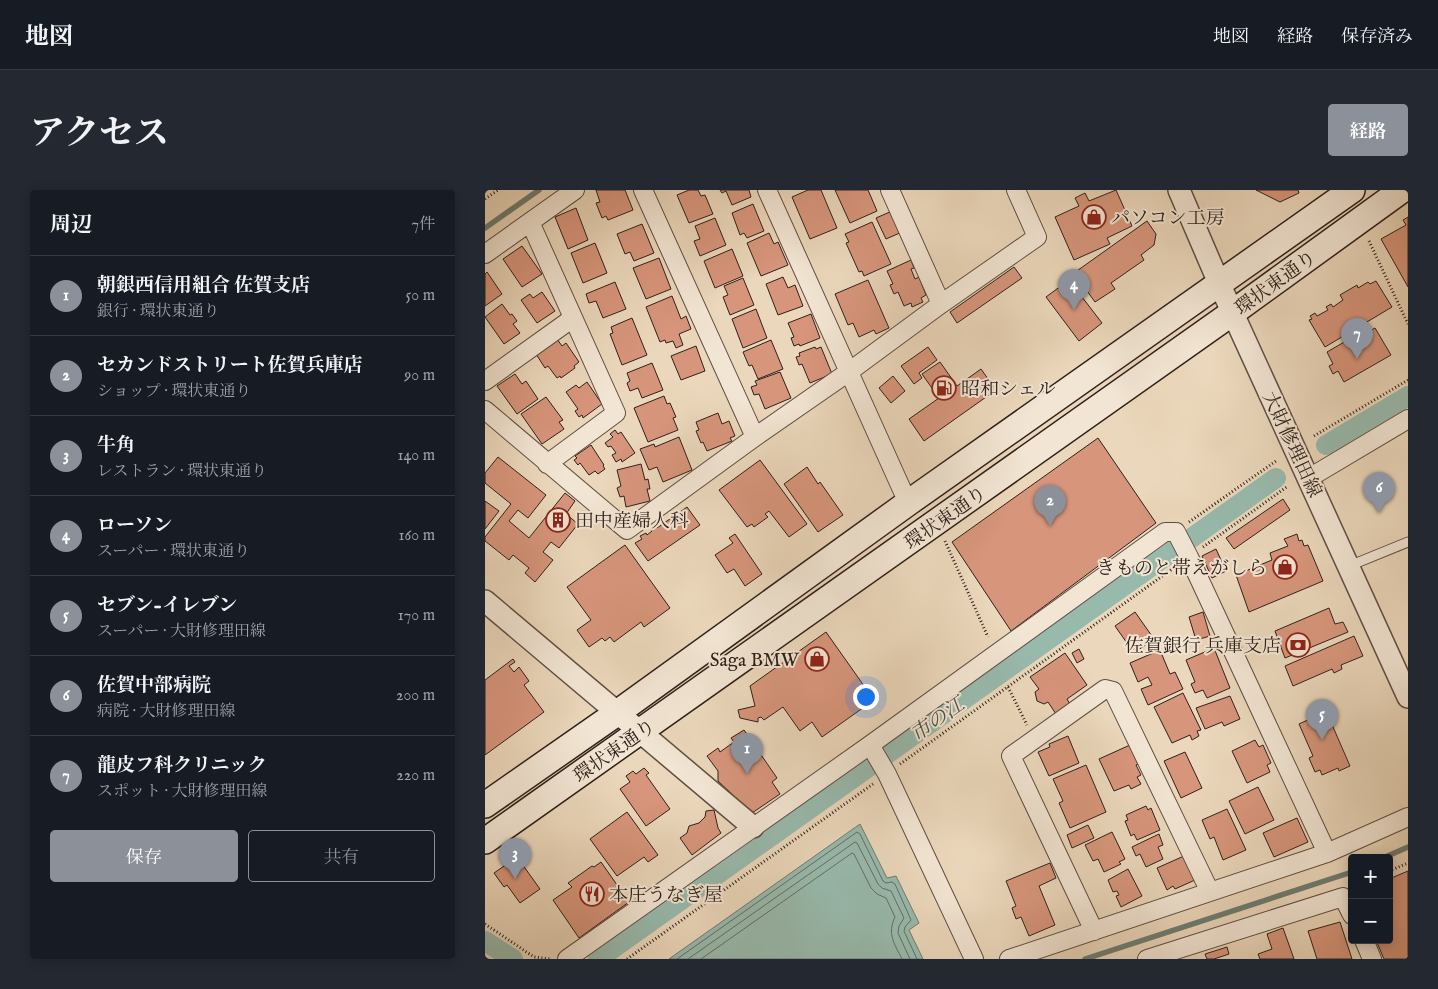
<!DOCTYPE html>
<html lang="ja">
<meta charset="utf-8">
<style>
body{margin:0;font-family:"IM FELL English","Noto Serif JP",serif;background:#242831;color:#f1f3f6}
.controls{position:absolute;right:15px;bottom:15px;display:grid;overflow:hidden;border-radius:5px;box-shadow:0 2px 12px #0003}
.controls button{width:45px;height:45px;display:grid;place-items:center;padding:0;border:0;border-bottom:1px solid #363941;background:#171b24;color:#f1f3f6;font:25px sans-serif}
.you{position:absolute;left:380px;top:506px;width:18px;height:18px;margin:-12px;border:4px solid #fff;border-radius:50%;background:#1a73e8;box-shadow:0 0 0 8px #1a73e833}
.badge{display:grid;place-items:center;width:32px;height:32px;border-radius:50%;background:#8c9099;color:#fff;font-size:16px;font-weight:700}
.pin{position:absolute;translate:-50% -41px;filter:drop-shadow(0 1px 2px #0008)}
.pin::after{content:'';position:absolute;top:26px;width:18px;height:15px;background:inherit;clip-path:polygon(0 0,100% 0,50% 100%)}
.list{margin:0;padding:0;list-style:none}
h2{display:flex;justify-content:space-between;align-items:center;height:65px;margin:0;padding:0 20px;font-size:21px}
h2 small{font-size:16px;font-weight:400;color:#9ea1a6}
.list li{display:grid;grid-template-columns:32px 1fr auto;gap:15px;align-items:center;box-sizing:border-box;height:80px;padding:0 20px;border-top:1px solid #363941}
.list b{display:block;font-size:19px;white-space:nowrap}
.list p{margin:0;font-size:16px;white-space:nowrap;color:#9ea1a6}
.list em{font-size:16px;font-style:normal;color:#9ea1a6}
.actions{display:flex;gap:10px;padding:15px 20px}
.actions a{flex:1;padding:11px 0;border:1px solid #8c9099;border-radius:5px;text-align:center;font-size:18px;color:#8c9099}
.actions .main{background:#8c9099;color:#fff}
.map{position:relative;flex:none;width:923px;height:769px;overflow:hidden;border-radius:5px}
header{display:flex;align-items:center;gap:30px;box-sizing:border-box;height:70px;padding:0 25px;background:#171b24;border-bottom:1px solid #363941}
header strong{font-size:24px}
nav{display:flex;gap:28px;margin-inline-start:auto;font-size:18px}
.intro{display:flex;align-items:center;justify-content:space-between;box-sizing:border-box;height:120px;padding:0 30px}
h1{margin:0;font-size:35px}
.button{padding:12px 22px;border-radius:5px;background:#8c9099;color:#fff;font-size:18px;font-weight:700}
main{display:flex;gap:30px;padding:0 30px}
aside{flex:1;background:#171b24;border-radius:5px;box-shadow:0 2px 12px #0003}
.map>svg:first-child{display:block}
.water{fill:#98baad;stroke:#6e7c72}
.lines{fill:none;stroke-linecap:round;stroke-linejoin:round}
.shore{stroke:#646d64;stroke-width:1}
.stream{stroke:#6e7c72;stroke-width:5.5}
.canal{stroke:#98baad;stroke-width:20}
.building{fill:#d7957b;stroke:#2f201a}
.service-casing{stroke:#5e4e42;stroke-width:11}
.minor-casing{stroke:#5e4e42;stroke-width:20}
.tertiary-casing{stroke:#5e4e42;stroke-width:24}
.secondary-casing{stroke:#2f201a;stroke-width:28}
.path{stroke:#2f201a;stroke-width:3;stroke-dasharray:1 2.5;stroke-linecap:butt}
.service{stroke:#f2e5d3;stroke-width:9}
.minor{stroke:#f2e5d3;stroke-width:18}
.tertiary{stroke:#f2e5d3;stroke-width:21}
.secondary{stroke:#f2e5d3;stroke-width:25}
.labels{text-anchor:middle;stroke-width:4;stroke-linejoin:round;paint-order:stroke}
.poi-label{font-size:19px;fill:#2f201a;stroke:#f2e5d3;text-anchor:start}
.street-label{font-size:19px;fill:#2f201a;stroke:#f2e5d3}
.water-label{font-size:20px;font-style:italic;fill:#4e4e46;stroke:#f2e5d3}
</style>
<header>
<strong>地図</strong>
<nav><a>地図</a><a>経路</a><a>保存済み</a></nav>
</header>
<div class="intro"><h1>アクセス</h1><a class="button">経路</a></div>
<main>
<aside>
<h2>周辺<small>7件</small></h2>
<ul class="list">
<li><span class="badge">1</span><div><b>朝銀西信用組合 佐賀支店</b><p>銀行 · 環状東通り</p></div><em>50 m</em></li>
<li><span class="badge">2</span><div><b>セカンドストリート佐賀兵庫店</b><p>ショップ · 環状東通り</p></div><em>90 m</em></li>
<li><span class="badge">3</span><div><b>牛角</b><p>レストラン · 環状東通り</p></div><em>140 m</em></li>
<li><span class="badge">4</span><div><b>ローソン</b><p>スーパー · 環状東通り</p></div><em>160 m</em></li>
<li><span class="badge">5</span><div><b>セブン-イレブン</b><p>スーパー · 大財修理田線</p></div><em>170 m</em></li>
<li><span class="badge">6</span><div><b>佐賀中部病院</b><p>病院 · 大財修理田線</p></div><em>200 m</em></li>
<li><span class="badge">7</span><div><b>龍皮フ科クリニック</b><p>スポット · 大財修理田線</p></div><em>220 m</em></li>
</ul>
<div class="actions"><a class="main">保存</a><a>共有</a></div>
</aside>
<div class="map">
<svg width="923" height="769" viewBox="0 0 923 769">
<rect width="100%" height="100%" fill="#ebd7bb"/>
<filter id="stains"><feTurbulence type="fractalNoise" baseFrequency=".004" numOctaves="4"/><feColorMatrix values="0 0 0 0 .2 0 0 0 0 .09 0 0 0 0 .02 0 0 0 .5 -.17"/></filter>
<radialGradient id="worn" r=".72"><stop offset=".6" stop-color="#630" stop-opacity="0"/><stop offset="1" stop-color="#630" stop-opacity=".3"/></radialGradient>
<!-- water -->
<path class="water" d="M375 634 402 688 411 686 434 733 424 740 438 769H184Z"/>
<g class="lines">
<!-- shore -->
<path class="shore" d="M192 769 372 642 375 644 398 691 401 693 407 692 410 694 426 730 420 737 419 741 432 769
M203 769 370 652 372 653 393 694 397 698 406 701 419 728 414 736 413 743 425 769
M216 769 367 663 369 664 386 698 392 704 401 708 410 727C402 744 409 753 417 769"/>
<!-- stream -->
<path class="stream" d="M0 38 54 0
M898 668 923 657
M600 769 867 682"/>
<!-- canal -->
<path class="canal" d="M841 255 923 206
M0 751 28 769
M113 769 791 288"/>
</g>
<!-- building -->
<path class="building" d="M111 0H140L148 20 123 30 121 26 117 28 111 13 115 12Z
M204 0H213L216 6 220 5 228 24 204 33 192 5Z
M235 0H264L266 7 247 15 241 1 237 3Z
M323 0H336L352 38 325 49 307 7Z
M350 0H383L392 21 365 33Z
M631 0 647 36 622 48 625 54 589 70 570 27 594 16 590 8 600 3 604 11Z
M771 0H813L814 3 795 12Z
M268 14 279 41 262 48 259 43 255 45 247 23Z
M91 18 103 50 83 59 70 27Z
M407 21 417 42 401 49 391 28Z
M923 27V97L896 49 921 35 918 30Z
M230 28 241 55 215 66 209 51 215 49 210 36Z
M662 31 671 44 669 55 656 65 659 70 626 93 630 99 610 112 589 83Z
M387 32 406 74 379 86 377 81 374 82 361 53 364 52 360 44Z
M157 34 169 63 149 71 145 62 140 64 132 44Z
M284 43 289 54 293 52 303 75 276 86 262 53Z
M110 53 122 83 98 93 86 63Z
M37 56 57 84 37 97 18 69Z
M247 59 258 86 230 98 219 71Z
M174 68 186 99 161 109 148 78Z
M426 70 429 78 426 79 430 89 434 87 441 105 436 108 438 112 427 117 426 113 419 116 413 102 409 104 405 95 408 94 402 81Z
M529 77 537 88 472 133 465 122Z
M2 82 17 104 0 116V84Z
M298 87 303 98 310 95 318 116 293 125 281 94Z
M258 88 269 115 245 125 238 107 243 105 239 96Z
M383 90 404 138 391 144 389 140 374 147 368 133 363 135 350 104Z
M584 90 617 133 594 151 561 107Z
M891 91 907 117 840 157 824 130 827 129 825 126 830 123 832 126 843 120 841 117 846 114 848 117 858 110 855 105 872 95 873 98 883 92 885 94Z
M130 92 141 119 118 128 111 111 104 113 101 104Z
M57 102 70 121 52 133 36 110 45 104 48 108Z
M187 106 196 129 201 126 206 139 194 144 198 155 191 158 188 151 181 153 180 150 175 152 161 117Z
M17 114 25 125 27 124 32 131 28 134 35 143 19 154 0 127Z
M271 119 282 148 258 158 247 129Z
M326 124 335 148 315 156 314 154 309 156 306 148 309 147 303 133Z
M147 128 162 165 137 175 125 144 128 143 126 137Z
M890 138 906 165 859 192 853 181 848 184 844 176 848 174 842 162 861 151 862 154Z
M72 149 77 156 81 153 94 172 89 176 90 178 76 188 75 186 72 188 63 176 60 178 51 164Z
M286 150 298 179 273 189 267 175 264 176 258 162Z
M211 156 220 181 196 190 186 166Z
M330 157 331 159 336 157 347 184 325 193 317 174 314 175 311 167 315 166 314 163Z
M443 157 452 170 434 183 437 188 429 194 416 176Z
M455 172 472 196 496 179 511 200 439 251 424 229 454 208 437 184Z
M167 173 178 200 157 208 153 198 145 201 142 193 145 191 142 183Z
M295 182 306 208 280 219 274 204 269 205 266 197 272 195 270 191Z
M30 184 37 194 41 191 53 209 32 224 12 196Z
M408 186 420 201 406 213 394 198Z
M102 192 117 214 98 228 97 225 94 227 90 221 93 219 81 202 91 195 94 198Z
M179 206 182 214 185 213 191 227 188 228 193 240 163 252 149 218Z
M61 207 78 230 74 232 79 239 57 254 36 224Z
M233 223 237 234 244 231 250 246 245 248 247 251 222 261 218 252 216 253 211 241 214 240 211 232Z
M130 240 133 244 136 242 150 263 137 272 136 269 131 272 127 265 131 263 126 256 123 257 120 253 128 247 125 244Z
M194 247 207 280 178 292 172 277 164 280 155 259 169 254 170 257Z
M613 248 671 333 526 441 467 352Z
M106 255 119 275 118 276 120 279 113 284 110 281 104 285 95 273 93 275 89 270 92 268 90 266Z
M13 267 61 305 43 328 33 320 24 331 44 348 80 303 90 311 81 324 93 334 74 358 66 352 58 362 68 370 50 392 40 383 44 378 28 365 24 370 0 351V347L26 314 0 293V283Z
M275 270 322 334 304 347 284 321 280 324 283 327 269 337 267 334 262 337 234 300Z
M156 274 160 290 163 289 165 299H162L165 311 141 317 139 306 135 307 132 298 136 296 132 280Z
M322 277 333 294 335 292 358 325 333 342 299 294Z
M798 309 805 320 749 359 741 348Z
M0 311 14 321 0 339Z
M202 317 215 335 163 371 150 353 157 349 155 346 161 343 162 345 167 341 166 339 171 336 172 338Z
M250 344 277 384 260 396 249 379 242 383 230 365 248 353 244 348Z
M812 344 814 351 817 350 819 356 823 355 838 391 764 422 751 385 787 370 785 363 803 356 799 349Z
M140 355 185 418 159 437 156 432 129 452 125 447 120 451 117 448 104 457 92 440 106 430 82 397Z
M731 359 741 381 727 388 717 366Z
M844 418 850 434 858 432 863 442 800 468 790 441Z
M650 422 669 449 649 463 630 436Z
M718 422 725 446 711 450 704 427Z
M341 442 389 510 337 547 327 532 315 541 298 517 279 530 276 527 273 528V532L255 528 253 520 270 516 265 496Z
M869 446 878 466 856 475 857 479 849 483 847 479 808 496 800 476Z
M729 458 745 498 722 508 718 500 710 503 706 494 710 492 701 470Z
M594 459 599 469 592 473 587 463Z
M675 460 685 484 690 482 698 499 663 515 656 499 667 495 663 487 653 492 645 473Z
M580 463 602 495 582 509 585 514 571 524 563 512 559 514 552 511 550 502 554 499 545 487Z
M28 469 30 472 24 476 29 482 34 477 44 491 39 495 59 522 0 565V490Z
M698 503 716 540 712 541 714 546 707 550 705 545 687 553 669 517Z
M745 506 755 529 739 536 737 532 720 539 711 518Z
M838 523 841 532 845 530 865 576 854 581 853 578 837 585 835 580 830 582 824 568 828 566 814 534Z
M259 540 292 588 287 592 295 604 267 623 233 591V581L222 566 233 558 235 562 249 552 246 548Z
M583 546 594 573 564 586 553 562 565 557 564 554Z
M770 550 774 557 778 555 786 573 782 575 785 582 762 593 747 561Z
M645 555 653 574 651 575 656 585 652 587 656 594 646 599 644 595 629 601 614 569Z
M700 562 717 598 696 608 679 571Z
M601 575 621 622 585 638 574 613 578 611 568 589Z
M159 578 164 583 161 585 185 619 161 636 135 599 145 592 141 586 148 581 151 584Z
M773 597 789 630 760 644 744 611Z
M661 616 663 620 666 618 675 640 652 650 649 644 646 646 640 631 643 630 641 625Z
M742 619 761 660 738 670 729 647 725 649 717 630Z
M229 620 233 638 236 643 207 665 195 648 202 643 204 636 214 633 220 627 221 621Z
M142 622 173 665 163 672 159 667 132 686 105 649Z
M812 628 823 652 789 667 778 643Z
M603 635 609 648 587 658 582 645Z
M627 642 640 669 634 672 636 674 619 682 613 669 608 671 600 655Z
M674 644 678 655 673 657 678 669 661 677 655 664 651 666 647 657Z
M699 666 710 690 690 699 688 696 682 700 672 678Z
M32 667 55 699 35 713 22 695 19 697 9 683Z
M116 672 144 712 94 748 68 710 87 697 83 693 107 676 109 677Z
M565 673 571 688 554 696 570 735 544 746 536 727 531 729 527 718 531 716 521 691Z
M643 679 657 706 636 717 631 706 634 705 632 701 628 702 623 690Z
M923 681V769H899L891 750H904V689Z
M855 732 867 769H832L823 741Z
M798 738 809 769H775L773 764 787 759 782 744Z
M742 757 744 764 729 769H722L720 764Z"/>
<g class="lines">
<!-- service casing -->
<g class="service-casing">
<path id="service" d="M864 376 923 352"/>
</g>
<!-- minor casing -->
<g class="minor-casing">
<path id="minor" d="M158 0 270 247
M282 0 423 313
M405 0 456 114
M45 32 131 223 62 274
M0 64 90 0
M0 191 88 128
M0 220 142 340 270 247 365 181 456 114 552 47 531 0
M824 288 923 229
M385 555 402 584 489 769
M609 741 526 566 620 499 628 501 725 702
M879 750 887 769
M82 769 385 555 680 342H691L704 367 842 663
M524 769 842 663 923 627
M662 769 858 707 867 725"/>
</g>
<!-- tertiary casing -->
<g class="tertiary-casing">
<path id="tertiary" d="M694 0 734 93 923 507
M0 411 268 637"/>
</g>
<!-- secondary casing -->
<g class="secondary-casing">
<path id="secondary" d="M0 615 132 523 423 313 867 0
M0 651 747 123 917 0"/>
</g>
<!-- path -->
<path class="path" d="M0 9 13 0
M884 51 923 134
M829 246 923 190
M704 332 791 271
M460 351 503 447
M718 357 803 296
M523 497 542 535
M415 574 690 377
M904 681 923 673
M0 734 49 767 66 769
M0 768 1 769
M142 769 388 594"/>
<!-- service -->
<use href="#service" class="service"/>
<!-- minor -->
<use href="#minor" class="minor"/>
<!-- tertiary -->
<use href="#tertiary" class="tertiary"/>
<!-- secondary -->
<use href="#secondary" class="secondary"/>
</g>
<!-- icons -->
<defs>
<g id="shop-ring" transform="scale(1.25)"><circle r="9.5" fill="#f2e5d3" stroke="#8f2418" stroke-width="1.5"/><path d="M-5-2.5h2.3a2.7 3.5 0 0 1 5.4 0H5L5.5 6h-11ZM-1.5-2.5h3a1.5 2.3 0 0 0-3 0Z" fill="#8f2418"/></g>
<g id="fuel-ring" transform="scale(1.25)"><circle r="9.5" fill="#f2e5d3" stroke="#8f2418" stroke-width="1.5"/><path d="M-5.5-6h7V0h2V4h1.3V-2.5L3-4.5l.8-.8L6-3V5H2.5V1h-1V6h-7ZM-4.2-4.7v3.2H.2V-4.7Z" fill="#8f2418"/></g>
<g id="building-ring" transform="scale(1.25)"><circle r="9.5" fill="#f2e5d3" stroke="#8f2418" stroke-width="1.5"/><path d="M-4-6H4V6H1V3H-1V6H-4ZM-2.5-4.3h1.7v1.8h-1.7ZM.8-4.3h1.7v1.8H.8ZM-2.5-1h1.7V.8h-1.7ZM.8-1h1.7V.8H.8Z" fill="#8f2418"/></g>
<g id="bank-ring" transform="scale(1.25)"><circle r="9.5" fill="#f2e5d3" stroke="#8f2418" stroke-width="1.5"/><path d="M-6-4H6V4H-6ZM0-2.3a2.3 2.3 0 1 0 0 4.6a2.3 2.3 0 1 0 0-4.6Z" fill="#8f2418"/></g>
<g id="restaurant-ring" transform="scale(1.25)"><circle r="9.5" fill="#f2e5d3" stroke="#8f2418" stroke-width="1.5"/><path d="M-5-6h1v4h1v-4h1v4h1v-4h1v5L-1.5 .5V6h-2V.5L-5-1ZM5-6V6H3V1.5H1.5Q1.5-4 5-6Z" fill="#8f2418"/></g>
</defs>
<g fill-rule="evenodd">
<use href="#shop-ring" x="609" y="27"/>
<use href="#fuel-ring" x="459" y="198"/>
<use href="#building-ring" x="73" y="330"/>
<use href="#shop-ring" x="800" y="377"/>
<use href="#bank-ring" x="813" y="455"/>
<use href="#shop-ring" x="332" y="469"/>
<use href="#restaurant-ring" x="107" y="704"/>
</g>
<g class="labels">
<!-- poi labels -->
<g class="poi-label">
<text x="626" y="34">パソコン工房</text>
<text x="476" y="205">昭和シェル</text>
<text x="90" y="337">田中産婦人科</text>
<text x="782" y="384" text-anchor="end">きものと帯えがしら</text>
<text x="796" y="462" text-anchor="end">佐賀銀行 兵庫支店</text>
<text x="314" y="476" text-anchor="end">Saga BMW</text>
<text x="124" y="711">本庄うなぎ屋</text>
</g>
<!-- street labels -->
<g class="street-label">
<text transform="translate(790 92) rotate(-36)" y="7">環状東通り</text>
<text transform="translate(808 254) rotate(65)" y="7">大財修理田線</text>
<text transform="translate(460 327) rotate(-35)" y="7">環状東通り</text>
<text transform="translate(129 560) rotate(-35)" y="7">環状東通り</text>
</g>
<!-- water labels -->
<g class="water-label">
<text transform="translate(452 529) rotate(-35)" y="7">市の江</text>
</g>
</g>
<rect width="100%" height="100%" filter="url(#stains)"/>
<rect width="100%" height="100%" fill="url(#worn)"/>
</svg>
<div class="controls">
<button>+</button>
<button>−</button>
</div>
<div class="you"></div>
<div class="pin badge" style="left:262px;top:584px">1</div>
<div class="pin badge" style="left:565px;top:336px">2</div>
<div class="pin badge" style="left:30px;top:689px">3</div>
<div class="pin badge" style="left:589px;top:120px">4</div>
<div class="pin badge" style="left:837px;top:550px">5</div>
<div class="pin badge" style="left:894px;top:323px">6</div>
<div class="pin badge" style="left:872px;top:169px">7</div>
</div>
</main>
